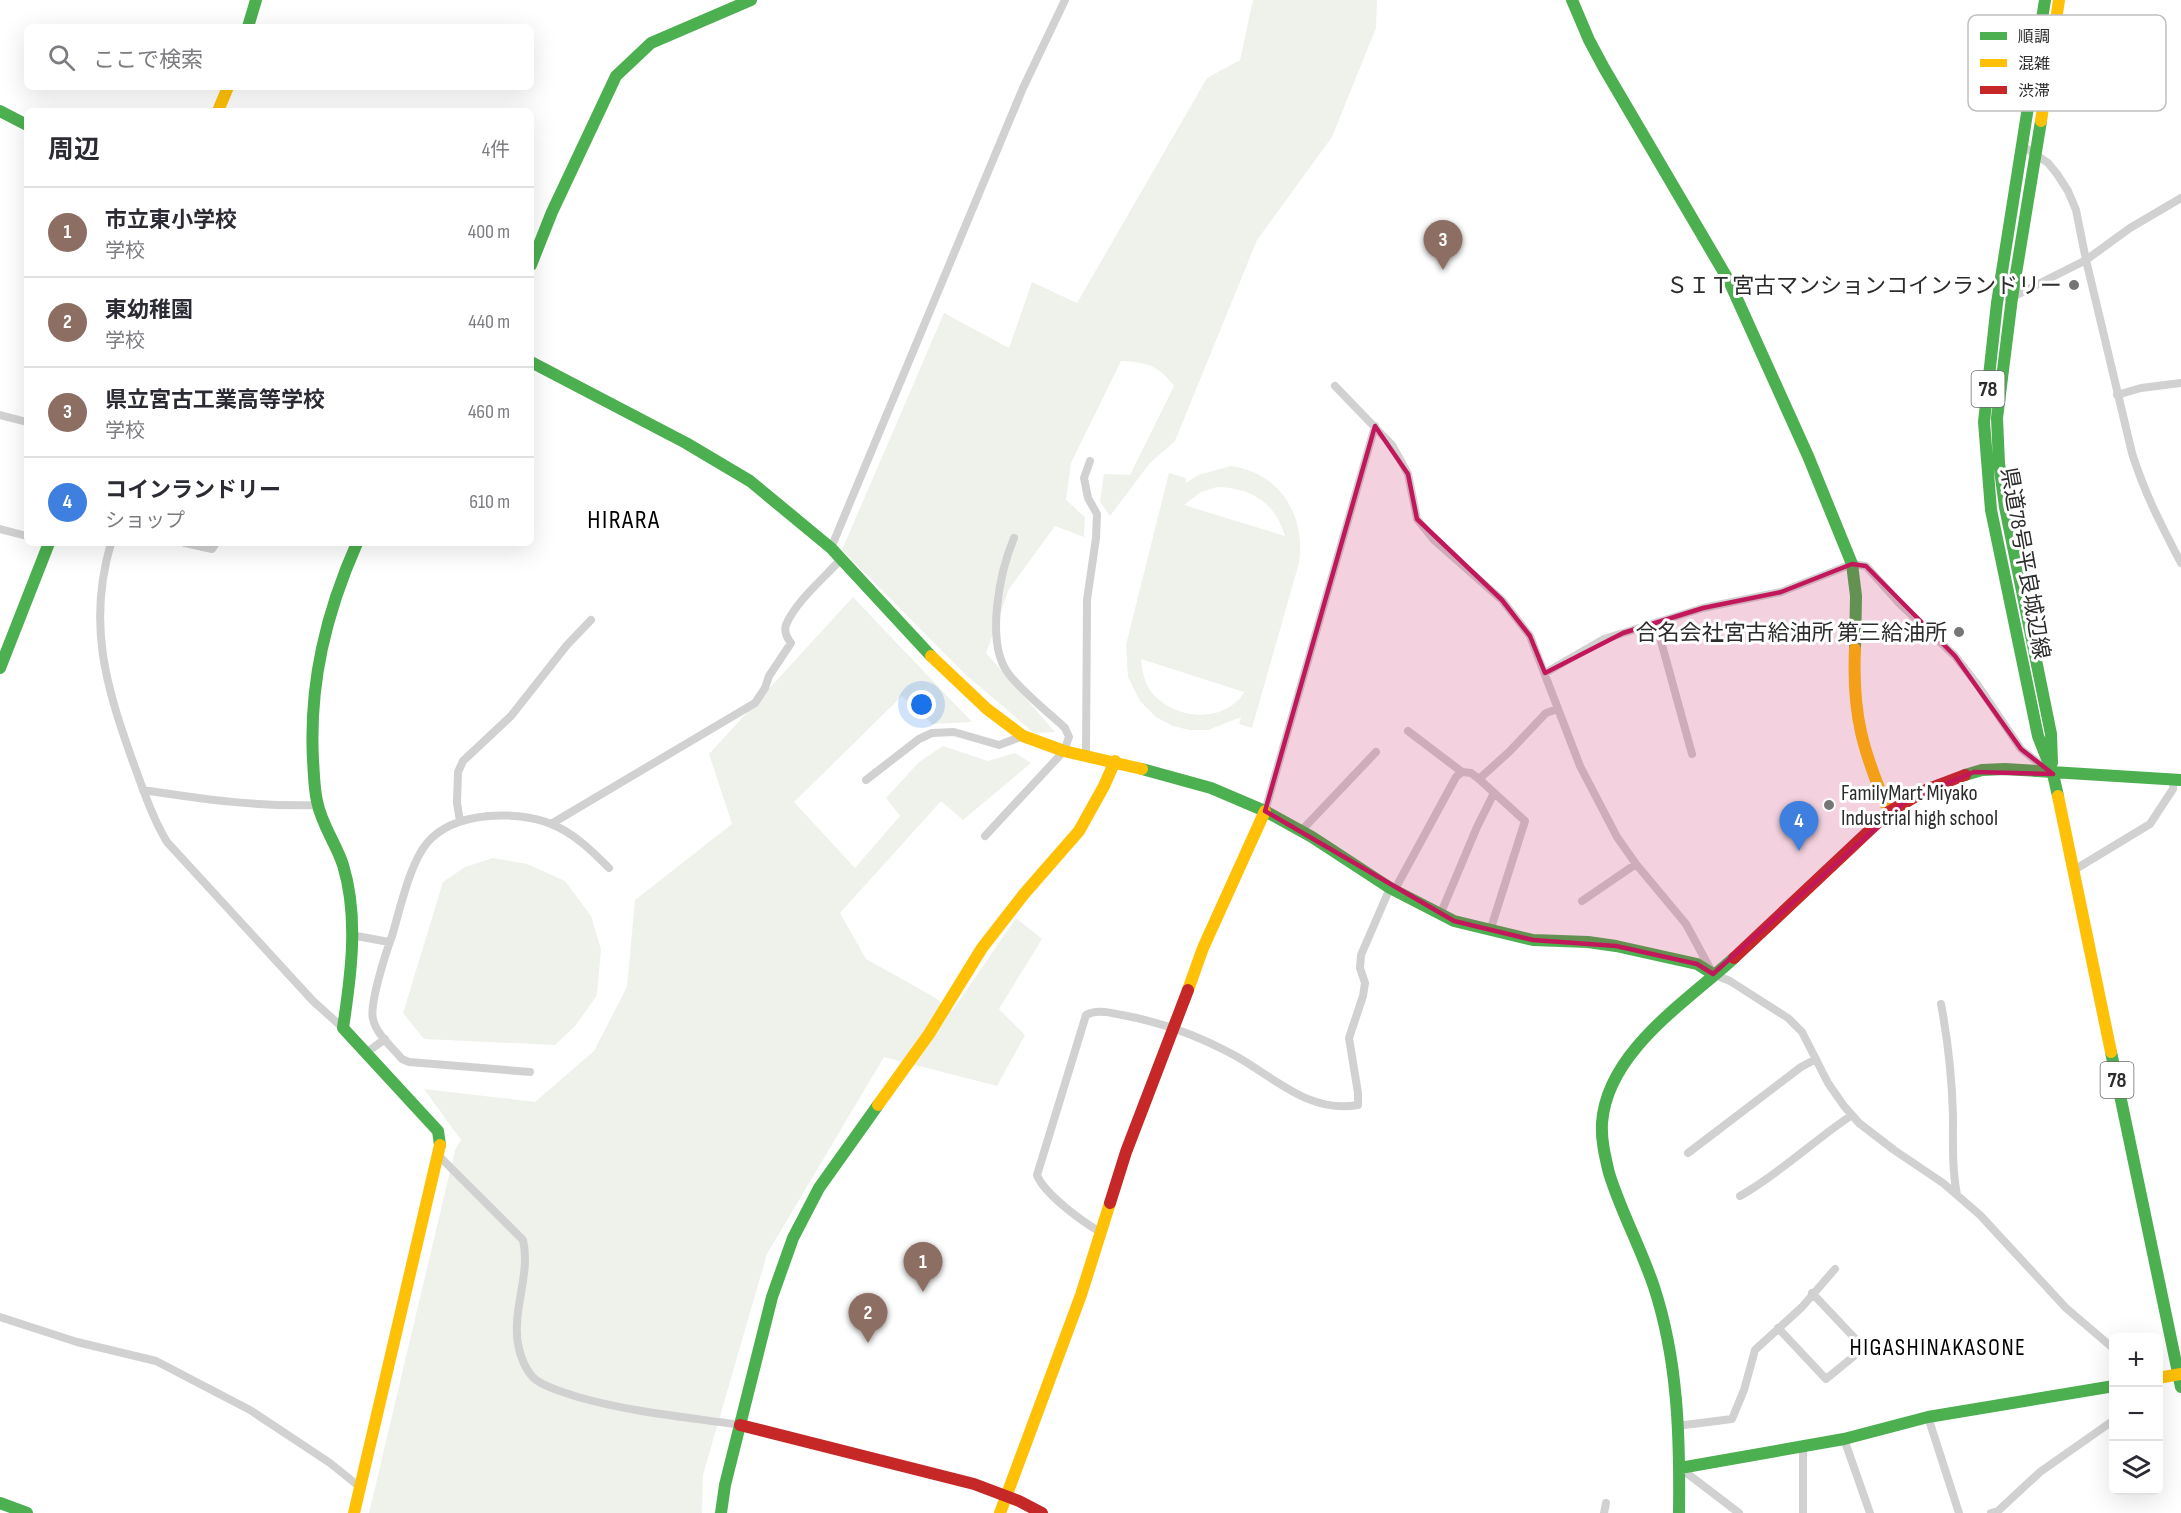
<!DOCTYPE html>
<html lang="ja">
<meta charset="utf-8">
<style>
body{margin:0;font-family:"Sofia Sans Condensed","Noto Sans JP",sans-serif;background:#f2f2f3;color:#2b2b33}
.controls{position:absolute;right:18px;bottom:18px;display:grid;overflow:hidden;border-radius:9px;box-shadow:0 6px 24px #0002}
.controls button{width:54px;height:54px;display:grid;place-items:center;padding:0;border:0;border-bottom:2px solid #e1e1e2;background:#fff;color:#2b2b33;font:30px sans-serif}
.you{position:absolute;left:922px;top:705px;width:21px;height:21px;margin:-15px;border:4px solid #fff;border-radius:50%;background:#1a73e8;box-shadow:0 0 0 9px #1a73e833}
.badge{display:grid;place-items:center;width:39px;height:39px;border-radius:50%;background:#b45309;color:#fff;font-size:20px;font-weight:700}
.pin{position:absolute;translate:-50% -50px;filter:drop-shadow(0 2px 3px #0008)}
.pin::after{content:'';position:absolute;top:32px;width:21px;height:18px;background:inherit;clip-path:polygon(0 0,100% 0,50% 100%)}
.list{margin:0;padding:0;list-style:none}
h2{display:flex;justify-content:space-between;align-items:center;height:78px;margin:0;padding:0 24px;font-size:26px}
h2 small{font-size:20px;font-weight:400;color:#7c7c81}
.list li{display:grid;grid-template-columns:39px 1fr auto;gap:18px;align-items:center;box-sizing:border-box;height:90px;padding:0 24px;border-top:2px solid #e1e1e2}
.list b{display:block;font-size:22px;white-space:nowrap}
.list p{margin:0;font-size:20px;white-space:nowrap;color:#7c7c81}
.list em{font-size:20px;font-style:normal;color:#7c7c81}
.icon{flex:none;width:33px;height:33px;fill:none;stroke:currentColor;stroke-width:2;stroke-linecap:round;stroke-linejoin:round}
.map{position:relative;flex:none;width:2181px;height:1513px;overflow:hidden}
.search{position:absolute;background:#fff;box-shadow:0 6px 24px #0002;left:24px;top:24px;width:510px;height:66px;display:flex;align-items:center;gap:15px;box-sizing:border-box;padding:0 21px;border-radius:9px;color:#7c7c81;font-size:22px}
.panel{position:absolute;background:#fff;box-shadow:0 6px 24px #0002;left:24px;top:108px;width:510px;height:438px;border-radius:9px}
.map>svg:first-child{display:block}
.green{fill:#eff2eb;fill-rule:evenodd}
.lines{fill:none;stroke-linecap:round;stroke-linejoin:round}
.street{stroke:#d1d1d1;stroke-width:8}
.fast{stroke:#4caf50;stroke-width:12}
.slow{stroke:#ffc107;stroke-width:12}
.jam{stroke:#c62828;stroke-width:12}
.marked{fill:#c2185b;fill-opacity:0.2;stroke:#c2185b;stroke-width:4.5;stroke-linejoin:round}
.poi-dot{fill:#767676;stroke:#fff;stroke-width:2}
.labels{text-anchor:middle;stroke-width:6;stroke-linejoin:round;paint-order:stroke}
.shield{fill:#fff;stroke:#6b6b6b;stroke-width:1.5}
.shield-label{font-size:21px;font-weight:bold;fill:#2c2c2c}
.poi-label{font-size:22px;fill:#2c2c2c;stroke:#fff;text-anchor:end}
.street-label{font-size:22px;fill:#2c2c2c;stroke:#fff}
.neighbourhood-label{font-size:24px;letter-spacing:1.5px;fill:#000;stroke:#fff}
.quarter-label{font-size:26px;letter-spacing:1.5px;fill:#000;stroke:#fff}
.key{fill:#fff;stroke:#c0c0c0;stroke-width:1.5}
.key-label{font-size:16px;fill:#2c2c2c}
</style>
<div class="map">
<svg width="2181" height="1513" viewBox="0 0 2181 1513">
<rect width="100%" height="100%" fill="#fff"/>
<!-- green -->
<path class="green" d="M1253 0H1377L1376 28 1332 137 1257 240 1175 441 1150 463 1110 516 1100 502 1104 474 1130 475 1174 386C1158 365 1147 362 1121 361L1071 463 1066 500 1085 517 1084 537 1055 526 1009 589 986 653 1055 732 1034 733 966 675 842 550 944 313 1009 348 1032 282 1077 303 1207 78 1240 60Z
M1231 466C1280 473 1306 515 1299 563L1252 728 1239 724 1241 717 1208 730H1189L1173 726 1156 717 1140 701 1128 677 1126 645 1169 473 1186 478V483L1198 475ZM1217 487C1251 488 1275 502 1285 536L1184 505 1201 492ZM1141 659 1244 692V693C1223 724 1176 720 1153 694 1145 685 1142 671 1141 659Z
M853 597 972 722 932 724 902 696 794 802 855 868 900 816 886 798 919 762 943 746 988 761 1015 753 1031 763 963 820 941 801 840 913 866 959 934 997 952 1011 1016 918 1042 939 999 1009 1025 1035 997 1086 884 1057 767 1254 703 1475 702 1513H369L455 1150 461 1140 424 1089 535 1102 594 1051 627 987 635 900 732 824 709 754Z
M493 858 527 864 565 881 591 916 601 949 597 995 576 1025 555 1045 424 1039 403 1013 443 882 465 867Z"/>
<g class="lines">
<!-- street -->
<path class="street" d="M2023 146 2048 163 2057 174 2068 191 2076 210 2086 260 2132 453C2144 492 2162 527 2181 563
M2009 299 2086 260 2130 228 2181 198
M1335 386 1392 445 1408 474 1417 519 1434 540 1502 600 1530 636 1580 766 1617 837 1636 864 1686 924 1713 974 1730 981 1788 1018 1802 1032 1828 1083 1844 1106 1859 1123 1894 1150 1943 1183 1980 1215 2066 1308 2114 1349
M2117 395 2141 388 2181 383
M0 415 27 422
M0 529 27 536
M111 543C87 624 106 686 133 762 143 789 152 817 167 842L313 1001 343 1028
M185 543 212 549 216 543
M831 548 1023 88 1065 0
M1656 623 1692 754
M1545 673 1604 639 1623 633 1703 608 1781 592 1852 564 1866 566 1899 603 1955 656 1977 684 2021 749 2051 773
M1408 731 1462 772 1471 773 1479 779 1525 821 1490 931
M1086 756 1087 600 1096 538 1097 514 1088 498 1084 478 1090 461
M1479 779 1509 752 1546 713 1558 709
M866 780 919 739 932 733 954 732 999 745 1023 736
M143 790C201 799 259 807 317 805
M1265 811 1375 426
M460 821 457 803 458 772 463 761 511 716 567 645 591 620
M551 824 755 703 765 688 769 676 791 643C787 638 784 631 786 625 795 602 825 577 841 559
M1301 831 1376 752
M985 836 1064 751 1069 737 1065 728C1048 712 1021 691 1008 673 985 642 1000 571 1014 538
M2074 870 2150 824 2173 789 2174 779
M1394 891 1456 777 1462 772
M1582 901 1636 864
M1440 915 1477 827 1494 793
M351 935 389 942
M1941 1004C1948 1041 1952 1079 1953 1116 1953 1143 1952 1169 1957 1195
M366 1053 385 1039
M530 1072 409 1062 402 1059C393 1048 376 1034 373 1019 369 1005 386 952 392 936 400 909 410 863 427 843 454 811 516 810 551 824 574 833 592 851 609 868
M1688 1153 1801 1067 1816 1059
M439 1156 523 1240C531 1274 512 1309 518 1344 520 1356 526 1372 536 1380 549 1389 563 1392 578 1397 630 1412 686 1417 740 1425
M1740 1196C1782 1172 1813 1141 1852 1115
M1102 1233C1084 1223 1044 1194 1037 1175L1086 1015C1097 1009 1111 1013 1122 1015 1161 1022 1199 1036 1234 1055 1274 1077 1309 1114 1358 1105V1093L1349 1038 1363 996 1365 983 1360 968 1361 955 1390 888
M0 1317 77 1342 156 1361 250 1410 330 1463 361 1488
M1778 1328 1826 1379 1864 1348 1812 1293
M1928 1417 1959 1513
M1677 1426 1732 1419 1744 1390 1755 1350 1802 1307 1835 1269
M1844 1439 1870 1513
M1680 1468 1739 1513
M1604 1513 1606 1503
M1803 1513V1446
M1991 1513 1998 1511 2040 1472 2114 1420"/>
<!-- fast -->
<path class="fast" d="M1572 0 1589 40 1604 68 1729 281 1808 456 1852 564 1856 596 1855 649
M2045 0 1997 303 1984 422 1991 510 2038 736 2053 774 2058 796
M248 27 256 0
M0 111 27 125
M2041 121 2012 298 1997 418 1999 463 2005 507 2051 734 2052 763
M531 265 552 212 616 76 651 43 751 0
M531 362 686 443 750 481 831 548 931 656
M357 543C326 613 309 683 313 760 314 774 314 788 317 801 321 824 336 843 343 865 359 917 351 975 343 1028L438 1131 440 1145
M0 668 49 543
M1142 769 1211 788 1265 811 1312 837 1390 888 1454 921 1533 940 1588 942 1616 946 1697 964 1713 974
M1965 775 1982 770 2005 769 2181 780
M2111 1052 2181 1387
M1680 1468 1844 1439 1928 1417 2114 1386
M0 1503 27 1513
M721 1513 725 1485 772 1297 793 1238 819 1188 878 1105
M1679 1513C1680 1437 1678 1360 1654 1287 1641 1248 1621 1212 1609 1173 1605 1156 1601 1140 1602 1123 1607 1052 1686 1002 1734 958"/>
<!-- slow -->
<path class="slow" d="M218 111 228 87
M2041 121 2059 0
M1855 649C1852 715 1863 752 1889 812
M931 656 987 709 1023 736 1064 751 1142 769
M2058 796 2111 1052
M1188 990 1203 948 1265 811
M878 1105 929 1034 982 948 1024 894 1079 831 1104 786 1115 761
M2158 1378 2181 1374
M354 1513 440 1145
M1000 1513 1081 1295 1110 1203"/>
<!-- jam -->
<path class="jam" d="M1734 958 1889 812 1928 789 1965 775
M1110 1203 1126 1152 1188 990
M740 1425 974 1484 1019 1501 1042 1513"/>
</g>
<!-- marked area -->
<path class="marked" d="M1375 426 1408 474 1417 519 1502 600 1530 636 1545 673 1623 633 1703 608 1781 592 1852 564 1866 566 1955 656 2021 749 2053 774 1974 772 1906 801 1713 974 1697 964 1616 946 1533 940 1454 921 1265 811Z"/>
<!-- markers -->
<g class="poi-dot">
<circle cx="2074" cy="285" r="6"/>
<circle cx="1959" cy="632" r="6"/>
<circle cx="1829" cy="805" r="6"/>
</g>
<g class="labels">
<!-- shield labels -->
<g class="shield">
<rect x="1971.5" y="371" width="33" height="36" rx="4.5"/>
<rect x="2100.5" y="1062" width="33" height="36" rx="4.5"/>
</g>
<g class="shield-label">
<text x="1988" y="396">78</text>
<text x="2117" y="1087">78</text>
</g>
<!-- poi labels -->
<g class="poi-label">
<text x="2062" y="293">ＳＩＴ宮古マンションコインランドリー</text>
<text x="1947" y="640">合名会社宮古給油所 第三給油所</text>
<text x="1841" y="800" text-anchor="start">FamilyMart Miyako<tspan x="1841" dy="25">Industrial high school</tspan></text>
</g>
<!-- street labels -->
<g class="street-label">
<text transform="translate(2026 563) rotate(80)" y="8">県道78号平良城辺線</text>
</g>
<!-- neighbourhood labels -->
<g class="neighbourhood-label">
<text x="1938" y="1355">HIGASHINAKASONE</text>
</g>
<!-- quarter labels -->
<g class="quarter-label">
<text x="624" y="528">HIRARA</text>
</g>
</g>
<!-- legend -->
<rect x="1968" y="15" width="198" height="96" rx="9" class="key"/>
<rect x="1980" y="32" width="27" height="8" fill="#4caf50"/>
<rect x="1980" y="59" width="27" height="8" fill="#ffc107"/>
<rect x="1980" y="86" width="27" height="8" fill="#c62828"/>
<g class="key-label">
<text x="2018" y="42">順調</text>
<text x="2018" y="69">混雑</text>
<text x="2018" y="96">渋滞</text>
</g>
</svg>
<div class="controls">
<button>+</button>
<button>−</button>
<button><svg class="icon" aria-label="layers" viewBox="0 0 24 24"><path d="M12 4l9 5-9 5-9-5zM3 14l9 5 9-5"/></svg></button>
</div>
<div class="you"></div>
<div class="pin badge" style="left:923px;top:1292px;background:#8d6e63">1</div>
<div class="pin badge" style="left:868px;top:1343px;background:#8d6e63">2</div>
<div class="pin badge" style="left:1443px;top:270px;background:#8d6e63">3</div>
<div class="pin badge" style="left:1799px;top:851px;background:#3f7fe0">4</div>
<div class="search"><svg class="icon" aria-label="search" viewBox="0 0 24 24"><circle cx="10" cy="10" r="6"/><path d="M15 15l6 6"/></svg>ここで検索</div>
<section class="panel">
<h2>周辺<small>4件</small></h2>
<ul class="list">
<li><span class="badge" style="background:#8d6e63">1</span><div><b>市立東小学校</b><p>学校</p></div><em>400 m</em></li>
<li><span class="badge" style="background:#8d6e63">2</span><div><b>東幼稚園</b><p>学校</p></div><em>440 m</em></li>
<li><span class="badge" style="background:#8d6e63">3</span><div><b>県立宮古工業高等学校</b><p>学校</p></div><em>460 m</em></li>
<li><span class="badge" style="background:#3f7fe0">4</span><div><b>コインランドリー</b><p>ショップ</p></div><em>610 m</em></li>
</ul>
</section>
</div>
